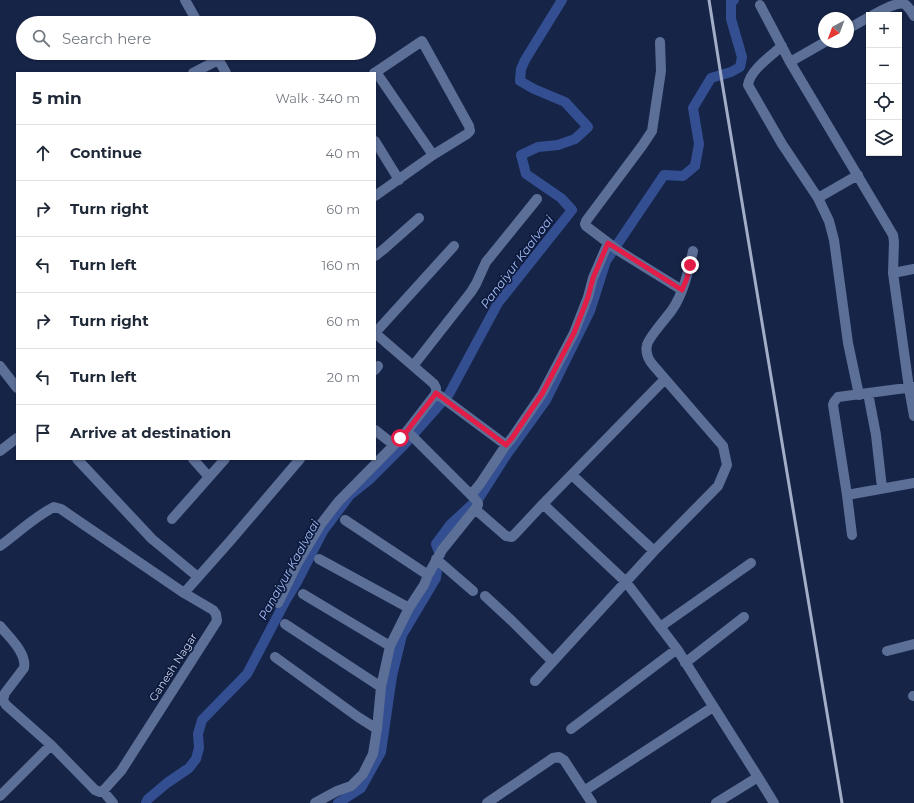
<!DOCTYPE html>
<meta charset="utf-8">
<style>
:root{--surface:#fff;--page:#f6f6f7;--text:#1f2937;--muted:#747a83;--line:#e0e1e3}
body{margin:0;font-family:Montserrat,sans-serif;background:var(--page);color:var(--text)}
.controls{position:absolute;right:12px;top:12px;display:grid;overflow:hidden;border-radius:0px;box-shadow:0 1px 3px #0004}
.controls button{width:36px;height:36px;display:grid;place-items:center;padding:0;border:0;border-bottom:1px solid var(--line);background:var(--surface);color:var(--text);font:20px sans-serif}
.compass{position:absolute;left:818px;top:12px;width:36px;height:36px;border-radius:50%;background:var(--surface);box-shadow:0 1px 3px #0004;rotate:221deg}
.stop{position:absolute;width:12px;height:12px;margin:-9px;border:3px solid #e11d48;border-radius:50%;background:#fff}
.stop.end{background:#e11d48;border-color:#fff;box-shadow:0 1px 4px #0008}
.list{margin:0;padding:0;list-style:none}
h2{display:flex;justify-content:space-between;align-items:center;height:52px;margin:0;padding:0 16px;font-size:17px}
h2 small{font-size:13px;font-weight:400;color:var(--muted)}
.list li{display:grid;grid-template-columns:26px 1fr auto;gap:12px;align-items:center;box-sizing:border-box;height:56px;padding:0 16px;border-top:1px solid var(--line)}
.list b{display:block;font-size:15px;white-space:nowrap}
.list em{font-size:13px;font-style:normal;color:var(--muted)}
.icon{flex:none;width:22px;height:22px;fill:none;stroke:currentColor;stroke-width:2;stroke-linecap:round;stroke-linejoin:round}
.map{position:relative;flex:none;width:914px;height:803px;overflow:hidden}
.search{position:absolute;background:var(--surface);box-shadow:0 1px 3px #0004;left:16px;top:16px;width:360px;height:44px;display:flex;align-items:center;gap:10px;box-sizing:border-box;padding:0 14px;border-radius:22px;color:var(--muted);font-size:15px}
.panel{position:absolute;background:var(--surface);box-shadow:0 1px 3px #0004;left:16px;top:72px;width:360px;height:388px;border-radius:0px}
.map>svg:first-child{display:block}
</style>
<div class="map">
<svg width="914" height="803" viewBox="0 0 914 803">
<rect width="100%" height="100%" fill="#162447"/>
<g fill="none" stroke-linecap="round" stroke-linejoin="round">
<!-- canal -->
<path stroke="#334f92" stroke-width="10" d="M440 555 436 544 450 525 479 498 507 454 546 400 590 311 606 261 664 175 683 176 695 166 699 144 693 108 711 78 731 72 740 67 742 57 731 19V1L734 0
M146 803 148 799 167 783 189 768 196 759 199 748 198 734 202 720 247 674 286 600 297 582 323 531 350 495 370 479 404 445 449 394 498 303 572 210 561 198 526 174 521 155 538 147 558 145 575 139 588 127 565 102 534 89 520 81 521 69 525 60 562 0
M338 803 361 788 381 752 392 676 402 635 436 578 437 570"/>
<!-- minor -->
<path stroke="#5c6f97" stroke-width="10" d="M185 0 198 23
M760 5 790 62 893 235 894 242 893 273 909 388 914 416
M873 15C881 11 899 0 906 5 909 8 912 12 914 16
M848 29 869 17
M660 42 661 71 652 131 642 146 586 221 585 224 586 226 619 251 682 290
M782 46C771 56 750 70 748 85L782 144 818 198
M215 53 226 73
M790 62 825 42
M193 73 218 60
M374 73 376 72 433 155
M375 141 399 180
M858 175 818 198 829 221 834 240 848 343 859 395
M375 196 433 155 467 134 470 131 469 126 422 41 376 72
M375 256 384 249 419 218
M893 273 914 269
M375 333 434 384 436 388V393L434 396 407 431
M375 333 454 246
M0 366 17 388
M413 366 471 292 476 284 486 262 537 199
M375 370 378 366
M436 393 506 445
M868 393 876 435 882 488
M375 430 394 445 407 431 474 498 478 503V505L475 509 506 536 512 537 514 535 543 504 626 582 677 649 758 777 774 803
M0 451 17 438
M77 459 152 539 198 577
M193 459 209 477
M572 475 654 551
M471 495 480 484 506 445 512 438 542 394 574 333 588 297 593 278 608 243
M847 495 914 483
M543 504 665 379
M172 519 225 459
M345 520 428 575 442 550 475 509
M852 535 847 495 833 405 834 402 838 397 914 387
M0 546C18 533 34 517 54 507L61 509 184 593
M319 559 409 608
M436 559 473 591
M303 594 390 646 409 608 424 585 428 575
M485 596 512 621 552 661
M278 603 297 564 321 524 338 502 394 445
M285 624 381 687 390 646
M0 626C9 637 27 653 24 668L5 693 3 700 6 705 51 745
M660 627 751 563
M887 651 914 644
M275 657 358 717 377 729
M685 663 744 617
M535 681 654 551 718 486 727 465 723 446 653 365C648 359 645 353 647 345 648 338 667 317 672 310 684 292 688 272 693 251
M913 696H914
M571 729 677 649
M103 791 113 803
M584 791 713 707
M0 796 51 745 95 790 100 792 103 791 121 771 217 621 216 614 213 610 184 593 231 540 300 459
M315 803 337 791 351 786 363 774 373 754 377 729 381 687
M487 803 553 758 559 757 564 760 592 803
M716 803 758 777"/>
<!-- rail -->
<path stroke="#a2aec8" stroke-width="3" d="M709 0 722 82 842 803"/>
</g>
<g fill="none" stroke-linecap="round" stroke-linejoin="round">
<!-- route -->
<path stroke="#e11d48" stroke-width="5" d="M400 438 407 431 434 396 436 393 506 445 512 438 542 394 574 333 588 297 593 278 608 243 682 290 687 278 690 265"/>
</g>
<g text-anchor="middle" stroke-width="3.5" stroke-linejoin="round" paint-order="stroke">
<!-- street labels -->
<g font-size="11" fill="#ccd7ee" stroke="#0d1a3c">
<text transform="translate(173 667) rotate(-57)" y="4">Ganesh Nagar</text>
</g>
<!-- water labels -->
<g font-size="12" font-style="italic" fill="#a5c0f9" stroke="#0d1a3c">
<text transform="translate(517 262) rotate(-53)" y="4">Panaiyur Kaalvaai</text>
<text transform="translate(289 570) rotate(-61)" y="4">Panaiyur Kaalvaai</text>
</g>
</g>
</svg>
<div class="controls">
<button>+</button>
<button>−</button>
<button><svg class="icon" aria-label="locate" viewBox="0 0 24 24"><circle cx="12" cy="12" r="6"/><path d="M12 2v4M12 18v4M2 12h4M18 12h4"/></svg></button>
<button><svg class="icon" aria-label="layers" viewBox="0 0 24 24"><path d="M12 4l9 5-9 5-9-5zM3 14l9 5 9-5"/></svg></button>
</div>
<svg class="compass" viewBox="-18 -18 36 36"><path d="M0-13l5 13h-10z" fill="#e53935"/><path d="M0 13l5-13h-10z" fill="#747a83"/></svg>
<div class="stop" style="left:400px;top:438px"></div>
<div class="stop end" style="left:690px;top:265px"></div>
<div class="search"><svg class="icon" aria-label="search" viewBox="0 0 24 24"><circle cx="10" cy="10" r="6"/><path d="M15 15l6 6"/></svg>Search here</div>
<section class="panel">
<h2>5 min<small>Walk · 340 m</small></h2>
<ul class="list">
<li><svg class="icon" aria-label="ahead" viewBox="0 0 24 24"><path d="M12 20V5M6 11l6-6 6 6"/></svg><div><b>Continue</b></div><em>40 m</em></li>
<li><svg class="icon" aria-label="right" viewBox="0 0 24 24"><path d="M7 20v-9h11M14 6l5 5-5 5"/></svg><div><b>Turn right</b></div><em>60 m</em></li>
<li><svg class="icon" aria-label="left" viewBox="0 0 24 24"><path d="M17 20v-9H6M10 6l-5 5 5 5"/></svg><div><b>Turn left</b></div><em>160 m</em></li>
<li><svg class="icon" aria-label="right" viewBox="0 0 24 24"><path d="M7 20v-9h11M14 6l5 5-5 5"/></svg><div><b>Turn right</b></div><em>60 m</em></li>
<li><svg class="icon" aria-label="left" viewBox="0 0 24 24"><path d="M17 20v-9H6M10 6l-5 5 5 5"/></svg><div><b>Turn left</b></div><em>20 m</em></li>
<li><svg class="icon" aria-label="arrive" viewBox="0 0 24 24"><path d="M6 21V4h12l-3 4 3 4H6"/></svg><div><b>Arrive at destination</b></div></li>
</ul>
</section>
</div>
